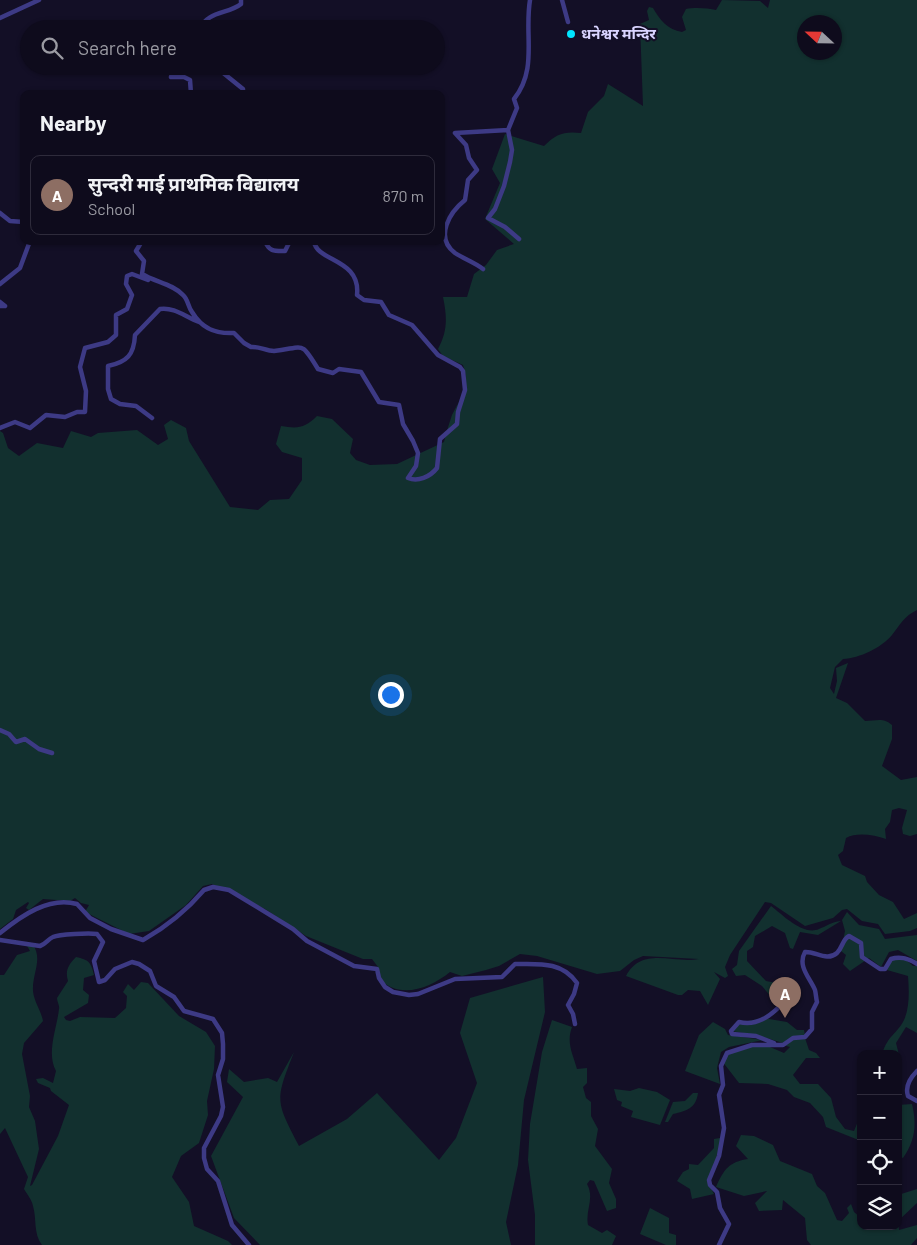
<!DOCTYPE html>
<meta charset="utf-8">
<style>
:root{--surface:#0e0b1c;--page:#171425;--text:#f1f3f6;--muted:#9b9ba3;--line:#2e2b3b;--accent:#ea580c}
body{margin:0;font-family:Barlow,"Noto Sans Devanagari",sans-serif;background:var(--page);color:var(--text)}
.controls{position:absolute;right:15px;bottom:15px;display:grid;overflow:hidden;border-radius:10px;box-shadow:0 1px 4px #0004}
.controls button{width:45px;height:45px;display:grid;place-items:center;padding:0;border:0;border-bottom:1px solid var(--line);background:var(--surface);color:var(--text);font:25px sans-serif}
.compass{position:absolute;left:797px;top:15px;width:45px;height:45px;border-radius:50%;background:var(--surface);box-shadow:0 1px 4px #0004;rotate:292deg}
.you{position:absolute;left:390px;top:694px;width:18px;height:18px;margin:-12px;border:4px solid #fff;border-radius:50%;background:#1a73e8;box-shadow:0 0 0 8px #1a73e833}
.badge{display:grid;place-items:center;width:32px;height:32px;border-radius:50%;background:var(--accent);color:#fff;font-size:16px;font-weight:700}
.pin{position:absolute;translate:-50% -41px;filter:drop-shadow(0 1px 2px #0008)}
.pin::after{content:'';position:absolute;top:26px;width:18px;height:15px;background:inherit;clip-path:polygon(0 0,100% 0,50% 100%)}
.list{margin:0;padding:0;list-style:none}
h2{display:flex;justify-content:space-between;align-items:center;height:65px;margin:0;padding:0 20px;font-size:21px}
h2 small{font-size:16px;font-weight:400;color:var(--muted)}
.list li{display:grid;grid-template-columns:32px 1fr auto;gap:15px;align-items:center;box-sizing:border-box;height:80px;margin:0 10px 10px;padding:0 10px;border:1px solid var(--line);border-radius:10px}
.list b{display:block;font-size:19px;white-space:nowrap}
.list p{margin:0;font-size:16px;white-space:nowrap;color:var(--muted)}
.list em{font-size:16px;font-style:normal;color:var(--muted)}
.icon{flex:none;width:28px;height:28px;fill:none;stroke:currentColor;stroke-width:2;stroke-linecap:round;stroke-linejoin:round}
.map{position:relative;flex:none;width:917px;height:1245px;overflow:hidden}
.search{position:absolute;background:var(--surface);box-shadow:0 1px 4px #0004;left:20px;top:20px;width:425px;height:55px;display:flex;align-items:center;gap:12px;box-sizing:border-box;padding:0 18px;border-radius:28px;color:var(--muted);font-size:19px}
.panel{position:absolute;background:var(--surface);box-shadow:0 1px 4px #0004;left:20px;top:90px;width:425px;height:155px;border-radius:10px}
.map>svg:first-child{display:block}
</style>
<div class="map">
<svg width="917" height="1245" viewBox="0 0 917 1245">
<rect width="100%" height="100%" fill="#130f26"/>
<!-- green -->
<path fill="#12302f" fill-rule="evenodd" d="M722 0 760 1 768 8 770 0H917V610C904 616 900 625 892 635 881 648 860 658 843 659L835 667 830 688 834 694 837 681 836 668 848 663 836 698 847 703 865 721C876 721 883 717 892 725V739L882 766 901 780 917 777V834L910 836 903 834 902 828 907 810 899 808 892 810 890 822 885 829 886 839C874 835 857 832 846 838L843 851 838 855 842 865 865 876 867 882 879 895 893 902 904 919 917 913V928L910 931 885 934 878 924 862 921 847 909 842 910 833 918 805 926 771 903 765 902 730 955 725 967 728 976 725 978 714 972 720 979 708 1005 700 991 688 990 682 995H678L626 976C642 946 673 964 699 959L643 956 634 960 620 971 597 974 537 956 520 954 499 966 486 970 462 976 450 972C429 989 397 1001 377 976L378 967 372 959H363L306 936 265 909 212 884 203 886 186 905 149 931 129 934 85 912 89 905 81 903 75 898 70 901 43 899 29 910 26 908 29 903 28 902 16 910 13 919 0 929V431L3 433 8 448 19 456 37 443 63 448 71 431 91 437 98 433 137 430 158 445 168 439 164 425 171 420 186 428 189 441 230 507 258 510 270 500 289 499 302 480V458L282 452 276 444 281 426C298 429 305 428 317 416L332 419 353 439 350 453 356 460 370 465 397 464 444 442C446 433 449 424 452 415 462 394 471 390 463 365L443 356 438 349C448 331 447 316 443 297H467L474 274 486 265 497 250 514 244 485 219 500 183 492 169 505 134 544 146C556 134 564 131 581 133L588 112 604 96 608 84 643 106 640 24 649 20 647 11 649 7 653 8C659 19 668 30 682 32L686 30 682 17 686 9C694 7 708 8 716 10ZM804 22H834V52H804Z
M771 906C783 915 803 936 819 929 827 926 831 922 841 921L818 935 800 932 793 949 790 948 785 933 772 926 755 936 753 947 747 951V961L766 981 793 986V991L782 996 771 997 762 986 745 975 736 976 732 969 737 965 739 951Z
M847 912 859 925 879 929 885 939 917 935V961L898 950 889 952 881 967 869 958 850 971 843 964 846 955 841 951 845 931 842 920Z
M26 944 33 945C43 959 32 974 33 991 34 1002 41 1010 43 1021L24 1043 22 1054 30 1096 29 1107 35 1121 39 1149 30 1186 32 1185 58 1136 69 1105 51 1091 50 1088 38 1083 36 1079 43 1078 53 1083 56 1071C46 1053 57 1028 59 1009 60 1006 57 1002 57 998L68 981C65 971 68 965 76 957 89 960 91 962 94 975L84 978 83 990 89 995 88 1003 64 1017 66 1020 70 1021 80 1017 115 1018 126 1008 127 996 123 992 128 984 134 990 141 982 148 983 179 1016 206 1032 215 1046 214 1069 207 1101 208 1115 199 1143 181 1156 172 1177 189 1202 194 1226 228 1241 232 1245H42C33 1233 37 1219 33 1206 32 1200 27 1194 24 1189L28 1177 5 1128 0 1134V975H4L17 955 30 951Z
M904 958 913 966H917V1033L906 1027 896 1043 899 1055 882 1054C888 1035 897 1034 904 1020 910 1007 909 989 908 976L887 970 889 961Z
M543 977 545 1012 524 1100 518 1165 506 1222 511 1245H260L234 1218 211 1156 243 1097 227 1082 229 1069 244 1082 268 1078 277 1082 294 1052C275 1101 275 1100 299 1146L347 1119 377 1093 439 1160 456 1138 477 1083 460 1033 470 998Z
M763 1018 787 1022 797 1030H804L805 1035 783 1043 756 1035 731 1031 739 1023Z
M552 1020 572 1027C566 1043 573 1054 577 1069L587 1068V1083L583 1087 586 1098 591 1102V1116L598 1129 595 1146 612 1169 609 1183 616 1199V1208L607 1211 594 1181 590 1180 587 1184C595 1199 585 1210 588 1225L602 1233 607 1230 616 1236 612 1245H535V1215L528 1160 530 1124 542 1052Z
M713 1022 725 1029 728 1035 763 1040 729 1047 721 1052 717 1068 720 1084 685 1071 699 1035Z
M805 1038 809 1050 816 1053 820 1058H806L793 1075 800 1084H818L831 1098 836 1117 845 1129 854 1131 861 1114V1141L826 1127 823 1117 810 1103 794 1097 787 1090 768 1084 739 1083 722 1061 726 1053 763 1044 784 1053 790 1047 783 1045 794 1039Z
M639 1088 657 1092 670 1100 660 1125 631 1117 633 1111 621 1106 622 1102 617 1100 614 1089 630 1091Z
M693 1093H698C696 1108 687 1111 673 1114L668 1122H665L673 1102 685 1101Z
M912 1104C917 1125 915 1141 903 1158L898 1156V1105Z
M741 1135 754 1136 773 1145 780 1161 812 1174 817 1186 825 1193 837 1220 842 1221 849 1213 847 1208 851 1204 854 1212 861 1218V1226H898V1195L917 1189V1203L898 1221 899 1230 917 1225V1238L911 1245H811L807 1240 805 1218 783 1200 782 1210 759 1211 755 1203 767 1191 744 1196 716 1187C724 1169 729 1162 748 1159L736 1146Z
M720 1138 721 1142 709 1184 714 1194 692 1199 690 1189 677 1181 683 1172 689 1169V1164L698 1165 714 1148V1139Z
M650 1208 669 1218V1233L676 1235V1245H666L640 1234Z"/>
<g fill="none" stroke-linecap="round" stroke-linejoin="round">
<!-- minor -->
<path stroke="#3d3a85" stroke-width="4.5" d="M562 0 568 22
M0 18 39 0
M200 29C207 11 229 14 241 4V0
M180 66 173 71 171 77H184L190 80 191 94
M202 66 222 72 243 89V94
M0 213 10 221 24 222
M519 239 505 227 488 218 495 209 504 186 510 162 512 150 508 130 517 108 514 99C538 69 524 35 530 0
M142 241 136 251 144 261 142 274C155 282 173 284 183 295 188 299 188 307 192 312 202 329 216 334 234 333L244 343 251 347C259 346 266 351 274 351 304 348 300 339 318 369L333 373 339 369 361 372 379 402 399 405 403 424 413 441 418 453 416 466 408 478C418 482 430 477 437 468L440 439 457 424 458 412 465 390 463 371 460 367 438 355 412 325 389 315 381 302 364 300 357 295C361 258 316 262 314 241
M265 241C269 252 275 251 285 251L290 241
M483 269C474 262 464 259 455 253 434 237 450 212 465 200L468 180 477 170 469 158 466 145 455 133 508 130
M0 284 20 268 30 241
M0 302 5 306H0
M152 418 136 406 120 404 111 399 108 389V366C127 362 134 355 135 335L160 309C175 307 185 317 199 322
M0 428 15 422 30 428 46 415 65 417 77 412H85L86 391 80 367 85 348 108 342 116 335V315L127 309 132 295 126 284 127 276 132 274 148 280
M0 730 9 734 16 742 25 739 39 749 52 753
M0 933C21 916 49 896 77 904L90 918 111 929 143 940C166 927 187 910 204 890L213 887 229 890 293 929 307 941 354 966 377 969 379 978 385 987 393 992 409 995 418 994 455 979 502 977 515 964C538 964 562 961 577 983L574 994 568 1005 573 1014 575 1024
M0 940 40 946C46 944 48 939 53 937 59 934 90 933 97 934L103 942 94 961 99 982 105 980 115 969 132 962 139 964 150 971 156 986 174 997 184 1011 213 1019 222 1033 223 1044V1059L218 1075 223 1107 221 1116 204 1148V1158L207 1169 218 1181 232 1225 249 1245
M774 1043 756 1036 732 1034 731 1031 739 1022C759 1027 774 1013 787 999
M917 1071C910 1078 905 1087 908 1096L917 1101
M719 1245 729 1224 720 1208 717 1192 710 1185 709 1180 719 1156 724 1128 719 1095 723 1085 721 1066 727 1053 752 1045H783L793 1038 805 1037 812 1029V1012L817 1002C816 998 816 994 815 990 810 978 797 966 805 952 815 951 827 962 837 953 843 947 842 940 849 936L861 943 862 957 880 969H885L891 959C900 956 910 959 917 964"/>
</g>
<!-- markers -->
<circle fill="#00e5ff" stroke="#130f26" stroke-width="2" cx="571" cy="34" r="5"/>
<g text-anchor="middle" stroke-width="4" stroke-linejoin="round" paint-order="stroke">
<!-- poi labels -->
<g font-size="15" font-weight="bold" fill="#d9d4ff" stroke="#130f26" text-anchor="start">
<text x="581" y="39">धनेश्वर मन्दिर</text>
</g>
</g>
</svg>
<div class="controls">
<button>+</button>
<button>−</button>
<button><svg class="icon" aria-label="locate" viewBox="0 0 24 24"><circle cx="12" cy="12" r="6"/><path d="M12 2v4M12 18v4M2 12h4M18 12h4"/></svg></button>
<button><svg class="icon" aria-label="layers" viewBox="0 0 24 24"><path d="M12 4l9 5-9 5-9-5zM3 14l9 5 9-5"/></svg></button>
</div>
<svg class="compass" viewBox="-18 -18 36 36"><path d="M0-13l5 13h-10z" fill="#e53935"/><path d="M0 13l5-13h-10z" fill="#9b9ba3"/></svg>
<div class="you"></div>
<div class="pin badge" style="left:785px;top:1018px;background:#8d6e63">A</div>
<div class="search"><svg class="icon" aria-label="search" viewBox="0 0 24 24"><circle cx="10" cy="10" r="6"/><path d="M15 15l6 6"/></svg>Search here</div>
<section class="panel">
<h2>Nearby<small></small></h2>
<ul class="list">
<li><span class="badge" style="background:#8d6e63">A</span><div><b>सुन्दरी माई प्राथमिक विद्यालय</b><p>School</p></div><em>870 m</em></li>
</ul>
</section>
</div>
